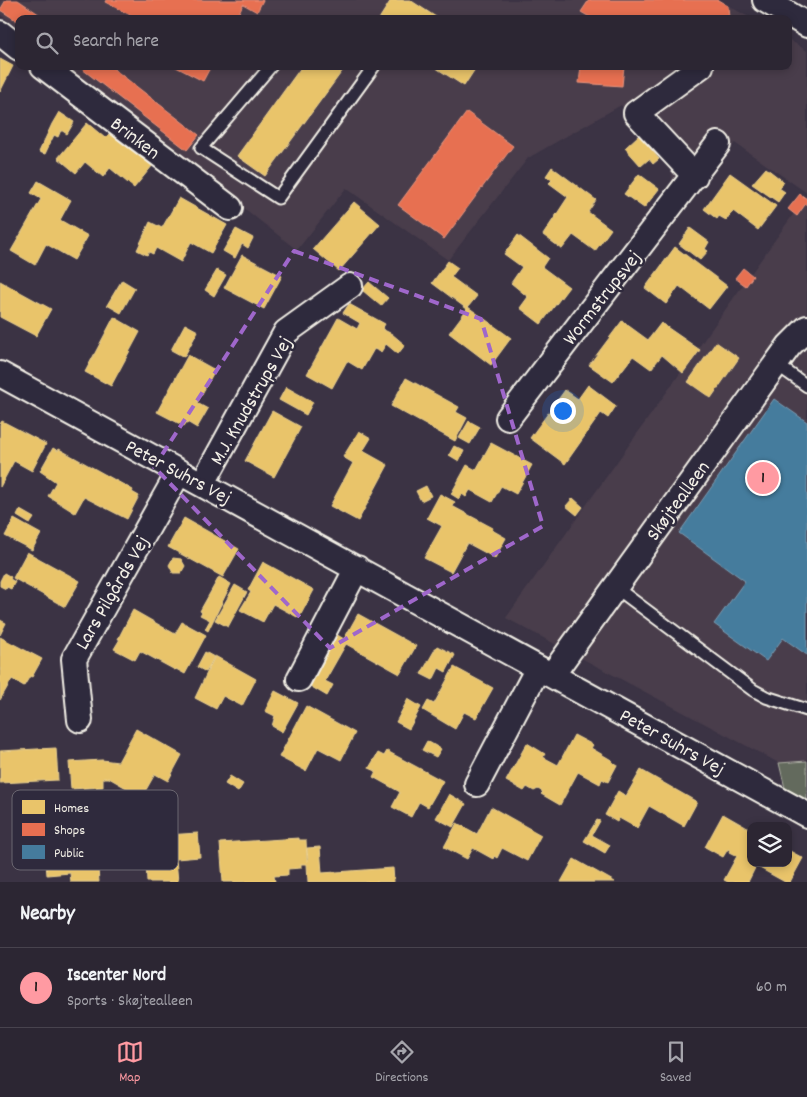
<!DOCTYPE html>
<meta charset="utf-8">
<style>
:root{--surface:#2c2633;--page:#38323f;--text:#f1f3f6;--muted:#a6a5ac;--line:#48434e;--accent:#ff9aa2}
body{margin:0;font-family:Dekko,sans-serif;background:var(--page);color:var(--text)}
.controls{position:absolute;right:15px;bottom:15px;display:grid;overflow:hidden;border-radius:10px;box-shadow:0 2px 8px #0003}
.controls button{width:45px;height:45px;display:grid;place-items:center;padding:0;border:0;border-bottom:1px solid var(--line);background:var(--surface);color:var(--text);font:25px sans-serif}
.you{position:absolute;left:562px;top:410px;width:18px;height:18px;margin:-12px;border:4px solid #fff;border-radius:50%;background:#1a73e8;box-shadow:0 0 0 8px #1a73e833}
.badge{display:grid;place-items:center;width:32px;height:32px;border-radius:50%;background:var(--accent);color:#111;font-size:16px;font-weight:700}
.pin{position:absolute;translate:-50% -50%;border:2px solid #fff;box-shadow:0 1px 5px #0006}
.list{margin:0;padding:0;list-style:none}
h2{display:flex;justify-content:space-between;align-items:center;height:65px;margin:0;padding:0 20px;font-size:21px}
h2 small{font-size:16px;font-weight:400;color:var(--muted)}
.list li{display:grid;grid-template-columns:32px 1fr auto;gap:15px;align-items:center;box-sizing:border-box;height:80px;padding:0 20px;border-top:1px solid var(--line)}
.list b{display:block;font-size:19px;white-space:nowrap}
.list p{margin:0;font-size:16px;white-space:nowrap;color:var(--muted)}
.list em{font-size:16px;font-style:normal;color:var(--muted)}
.icon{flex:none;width:28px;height:28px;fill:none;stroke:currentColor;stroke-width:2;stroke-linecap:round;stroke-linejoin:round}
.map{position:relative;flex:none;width:807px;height:882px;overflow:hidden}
.search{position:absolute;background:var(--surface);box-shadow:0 2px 8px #0003;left:15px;right:15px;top:15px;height:55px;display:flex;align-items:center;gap:12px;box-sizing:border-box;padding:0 18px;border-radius:10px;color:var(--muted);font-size:19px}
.sheet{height:145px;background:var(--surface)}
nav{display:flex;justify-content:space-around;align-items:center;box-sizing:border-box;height:70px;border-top:1px solid var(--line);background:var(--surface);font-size:14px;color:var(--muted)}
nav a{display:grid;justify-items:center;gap:2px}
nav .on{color:var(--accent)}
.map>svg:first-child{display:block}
</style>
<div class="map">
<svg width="807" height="882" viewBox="0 0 807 882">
<rect width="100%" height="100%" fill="#3b3344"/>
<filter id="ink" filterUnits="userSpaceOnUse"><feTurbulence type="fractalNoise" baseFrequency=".02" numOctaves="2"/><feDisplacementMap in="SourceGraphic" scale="10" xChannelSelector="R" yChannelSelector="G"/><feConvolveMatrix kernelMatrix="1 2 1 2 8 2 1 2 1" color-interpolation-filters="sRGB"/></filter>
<g filter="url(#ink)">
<!-- built -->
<path fill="#4a3e4c" d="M0 0H718L752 19H19V29L0 14Z
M788 39 807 51V193L735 143 691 198 672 184 671 167 621 105 528 158 448 260 346 188 297 250 65 66H788Z
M807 195V761L779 763 506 618Z"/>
<!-- green -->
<path fill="#636a5d" stroke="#acaea2" d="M807 761V802L785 788 779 763Z"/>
<!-- homes -->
<path fill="#e9c46a" stroke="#ecd290" d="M391 0H410L439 19H379Z
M0 59 13 66 0 92Z
M302 66H346L265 176 237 156Z
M433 66H477L464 86Z
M59 112 74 122 67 134 61 130 58 137 54 135 45 154 39 152 52 124Z
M87 123 105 138 112 131 153 165 134 188 110 168 103 177 85 162 76 173 58 158Z
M639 135 659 159 653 164 649 159 641 166 625 148Z
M552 167 596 200 588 212 611 229 595 251 573 235 562 249 543 235 568 197 549 183 552 180 546 176Z
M766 168 784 182 779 188 785 192 778 202 752 184Z
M730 173 776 206 758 230 733 211 726 220 719 216 717 219 704 209Z
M639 174 659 189 644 208 624 194Z
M38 181 71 200 60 220 88 236 74 260 46 244 35 265 11 251 41 199 31 193Z
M179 198 227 225 211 253 191 242 181 262 156 248 153 254 149 252 147 255 137 250 150 222 162 228Z
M354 202 380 224 339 271 313 249Z
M690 228 709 242 705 249 708 251 700 260 679 244Z
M236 229 253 238 248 248 242 244 235 258 223 251Z
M518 235 548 258 542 267 569 287 541 324 520 308 528 297 511 283 522 267 504 254Z
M675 247 727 286 709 309 679 286 666 304 645 288Z
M242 255 282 276 264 309 224 288Z
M448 261 458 268 451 277 477 296 468 307 511 338 491 365 449 333 467 309 432 283Z
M217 270 226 275 214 296 205 290Z
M122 280 135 288 121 313 107 305Z
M0 281 51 309 36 336 0 317Z
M369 282 388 298 381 306 362 290Z
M349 304 385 324 382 329 392 334 405 345 398 354 386 344 381 352 374 349 362 370 347 361 332 388 307 374 338 318 357 329 360 323 343 313Z
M114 317 140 332 111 386 85 372Z
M622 321 648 340 661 323 700 350 683 373 662 355 651 369 633 356 613 382 589 365Z
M185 324 198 331 184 357 171 350Z
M716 342 739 358 711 398 688 382Z
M188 355 215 370 197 403 208 409 197 428 187 422 184 426 157 412Z
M406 378 459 407 456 412 467 418 455 441 391 406Z
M588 385 616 406 608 418 601 413 565 464 530 438 565 390 578 399Z
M286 387 313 402 306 415 279 400Z
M272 411 301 427 274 477 245 461Z
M2 421 46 444 32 471 14 461 0 487V424Z
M469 421 480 427 470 444 459 438Z
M359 431 371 438 363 451 388 465 358 521 330 506 353 463 343 457Z
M491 443 532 465 516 494 501 486 492 502 470 490 466 497 462 494 459 499 451 494 467 465 476 470Z
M454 446 464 451 459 461 449 455Z
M53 448 58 451 59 449 133 490 132 492 139 496 127 519 84 497 75 513 48 496 56 482 40 471Z
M426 486 431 496 421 501 416 491Z
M440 494 455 502 452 506 493 528 492 530 506 538 495 558 467 543 451 572 424 558 442 526 427 518Z
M573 498 583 507 577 515 566 506Z
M20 510 34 518 30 524 17 516Z
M184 518 239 549 223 577 168 547Z
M14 519 41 534 32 550 5 536Z
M27 552 80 581 65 607 13 578Z
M173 558 181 559 185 566 181 573H173L169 565Z
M263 562 314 590 299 618 273 604 263 622 240 610 251 592 248 590Z
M4 573 11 577 10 579 15 582 11 589 7 587 6 589 0 586V581Z
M219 577 231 584 208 631 205 629 210 620 200 615 202 612 200 611Z
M235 585 247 592 228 627 215 620Z
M133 610 175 634 182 622 206 635 185 674 176 669 175 670 140 651 135 660 114 649 120 639H118Z
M358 614 416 646 400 674 346 644 325 681 333 685 327 696 310 686 324 660 321 658 334 633 344 639Z
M0 620 6 623 0 635Z
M0 637 42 659 32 677 30 676 24 686 12 679 0 700Z
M437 646 455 655 446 672 439 668 433 680 421 674Z
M205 652 214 657 206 672 197 667Z
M215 656 256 679 242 706 223 696 216 709 195 698Z
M454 667 493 688 476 718 464 712 455 729 423 710 428 701 434 704Z
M275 691 298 703 282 732 272 726 275 716 265 711Z
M408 699 421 707 409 729 396 722Z
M306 706 355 733 341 760 318 748 306 771 279 757Z
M136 729 182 755 168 781 155 774 143 795 136 791 135 793 109 778H103V787L71 789 69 762 102 760 118 762Z
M574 735 593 745 591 748 613 761 612 762 617 765 608 782 602 779 600 784 578 772 560 805 541 794 543 792 538 789 534 791 527 787 524 791 506 781 527 743 545 754 543 757 558 765Z
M427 741 441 749 436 757 422 750Z
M56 748 58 780 0 783V751Z
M387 751 443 781 428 807 419 802 411 817 392 807 400 792 373 777 376 771 369 768 378 753 384 756Z
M641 770 697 802 684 826 649 806 637 828 619 818 617 822 605 815 618 791 626 796Z
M230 776 243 784 238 792 225 784Z
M449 794 466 804 453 827 436 818Z
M491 807 541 835 527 861 502 848 497 858 494 856 493 859 473 848 467 859 444 847 457 823 477 834Z
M723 814 751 830V863H788V850L803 858 790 882H785L756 866 748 882H728L724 880 737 856 729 852 730 850 728 849 723 857 705 847Z
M597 820 600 821 592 835 610 845 605 853 584 841Z
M134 823 135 837 198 833 200 857 176 859 178 882H147L146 861 131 862 130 839 123 840 122 824Z
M118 827 120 853 97 855 99 882H71L70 873 47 875 44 840 96 836V838H101L100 828Z
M299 838V840H306L307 861H308L307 848 320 847 322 873 393 868 394 882H308L307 864H301V868L288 869V875L274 876 275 882H223L220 843Z
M574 859 615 882H561Z"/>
<!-- shops -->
<path fill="#e76f51" stroke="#eb967e" d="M6 0H18L46 19H19V22L0 10Z
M106 0H263L257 12 243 4 236 19H138L105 2Z
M589 0H718L728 6 729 19H593L581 12Z
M84 66H110L199 135 187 150 82 69Z
M174 66H211L203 81Z
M581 66H624L622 86 579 83Z
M467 112 513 146 444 239 398 205Z
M800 194 807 199V202L797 216 788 209Z
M743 268 753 276 746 286 735 278Z"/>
<!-- public -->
<path fill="#457b9d" stroke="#7a9eb4" d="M774 399 807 422V655L783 638 766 661 714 624 745 581 679 533Z"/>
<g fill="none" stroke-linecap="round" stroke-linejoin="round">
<!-- service casing -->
<g stroke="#f4f1e8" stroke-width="15">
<path id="service" d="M271 66 201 148 278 198 374 66
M776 364 807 386
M615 587 753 690 766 697 807 710"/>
</g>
<!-- minor casing -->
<g stroke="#f4f1e8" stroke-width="28">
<path id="minor" d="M765 0 807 25
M0 33 19 48
M43 66 230 208
M695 176 636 113 701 66
M0 374 807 815
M508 418 718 144
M203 483 286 332 350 286
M552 675 789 346 807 328
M299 679 357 568
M80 720 74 659 179 472
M477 784 538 668"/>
</g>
<!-- service -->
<use href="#service" stroke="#2f2a3d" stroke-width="11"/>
<!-- minor -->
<use href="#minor" stroke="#2f2a3d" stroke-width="24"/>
</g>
</g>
<!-- marked area -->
<path fill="none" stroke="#9f67cb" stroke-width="4" stroke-dasharray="10 6" stroke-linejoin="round" d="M294 251 481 319 543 526 330 648 154 467Z"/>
<g text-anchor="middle" stroke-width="5" stroke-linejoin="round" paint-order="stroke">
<!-- street labels -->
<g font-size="20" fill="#f4f1e8" stroke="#2f2a3d">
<text transform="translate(136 137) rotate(37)" y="7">Brinken</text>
<text transform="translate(601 297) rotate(-52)" y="7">Wormstrupsvej</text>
<text transform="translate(250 400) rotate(-60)" y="7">M.J. Knudstrups Vej</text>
<text transform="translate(179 471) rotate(28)" y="7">Peter Suhrs Vej</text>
<text transform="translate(677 500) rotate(-54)" y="7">Skøjtealleen</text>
<text transform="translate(111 592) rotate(-60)" y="7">Lars Pilgårds Vej</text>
<text transform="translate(673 741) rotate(29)" y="7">Peter Suhrs Vej</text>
</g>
</g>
<!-- legend -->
<rect x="12" y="790" width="166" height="80" rx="8" fill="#2f2a3d" stroke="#6a6670" stroke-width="1"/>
<rect x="22" y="800" width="23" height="14" fill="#e9c46a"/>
<rect x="22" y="823" width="23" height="13" fill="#e76f51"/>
<rect x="22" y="845" width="23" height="14" fill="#457b9d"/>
<g font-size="14" fill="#f4f1e8">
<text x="54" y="812">Homes</text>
<text x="54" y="834">Shops</text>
<text x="54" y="857">Public</text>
</g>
</svg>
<div class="controls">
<button><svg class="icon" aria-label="layers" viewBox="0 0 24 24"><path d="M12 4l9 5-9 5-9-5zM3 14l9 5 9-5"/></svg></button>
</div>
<div class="you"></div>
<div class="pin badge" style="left:763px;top:478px">1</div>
<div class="search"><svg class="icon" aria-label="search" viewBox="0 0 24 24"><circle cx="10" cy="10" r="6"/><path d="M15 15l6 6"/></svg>Search here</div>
</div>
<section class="sheet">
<h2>Nearby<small></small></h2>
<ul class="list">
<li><span class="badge">1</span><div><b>Iscenter Nord</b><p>Sports · Skøjtealleen</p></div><em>60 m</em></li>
</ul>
</section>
<nav>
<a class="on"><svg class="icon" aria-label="map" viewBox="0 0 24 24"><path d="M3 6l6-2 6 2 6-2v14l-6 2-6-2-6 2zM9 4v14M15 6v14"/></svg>Map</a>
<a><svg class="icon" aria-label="directions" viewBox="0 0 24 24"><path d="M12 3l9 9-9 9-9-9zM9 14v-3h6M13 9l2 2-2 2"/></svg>Directions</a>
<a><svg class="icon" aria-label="saved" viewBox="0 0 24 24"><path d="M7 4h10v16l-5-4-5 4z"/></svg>Saved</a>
</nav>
